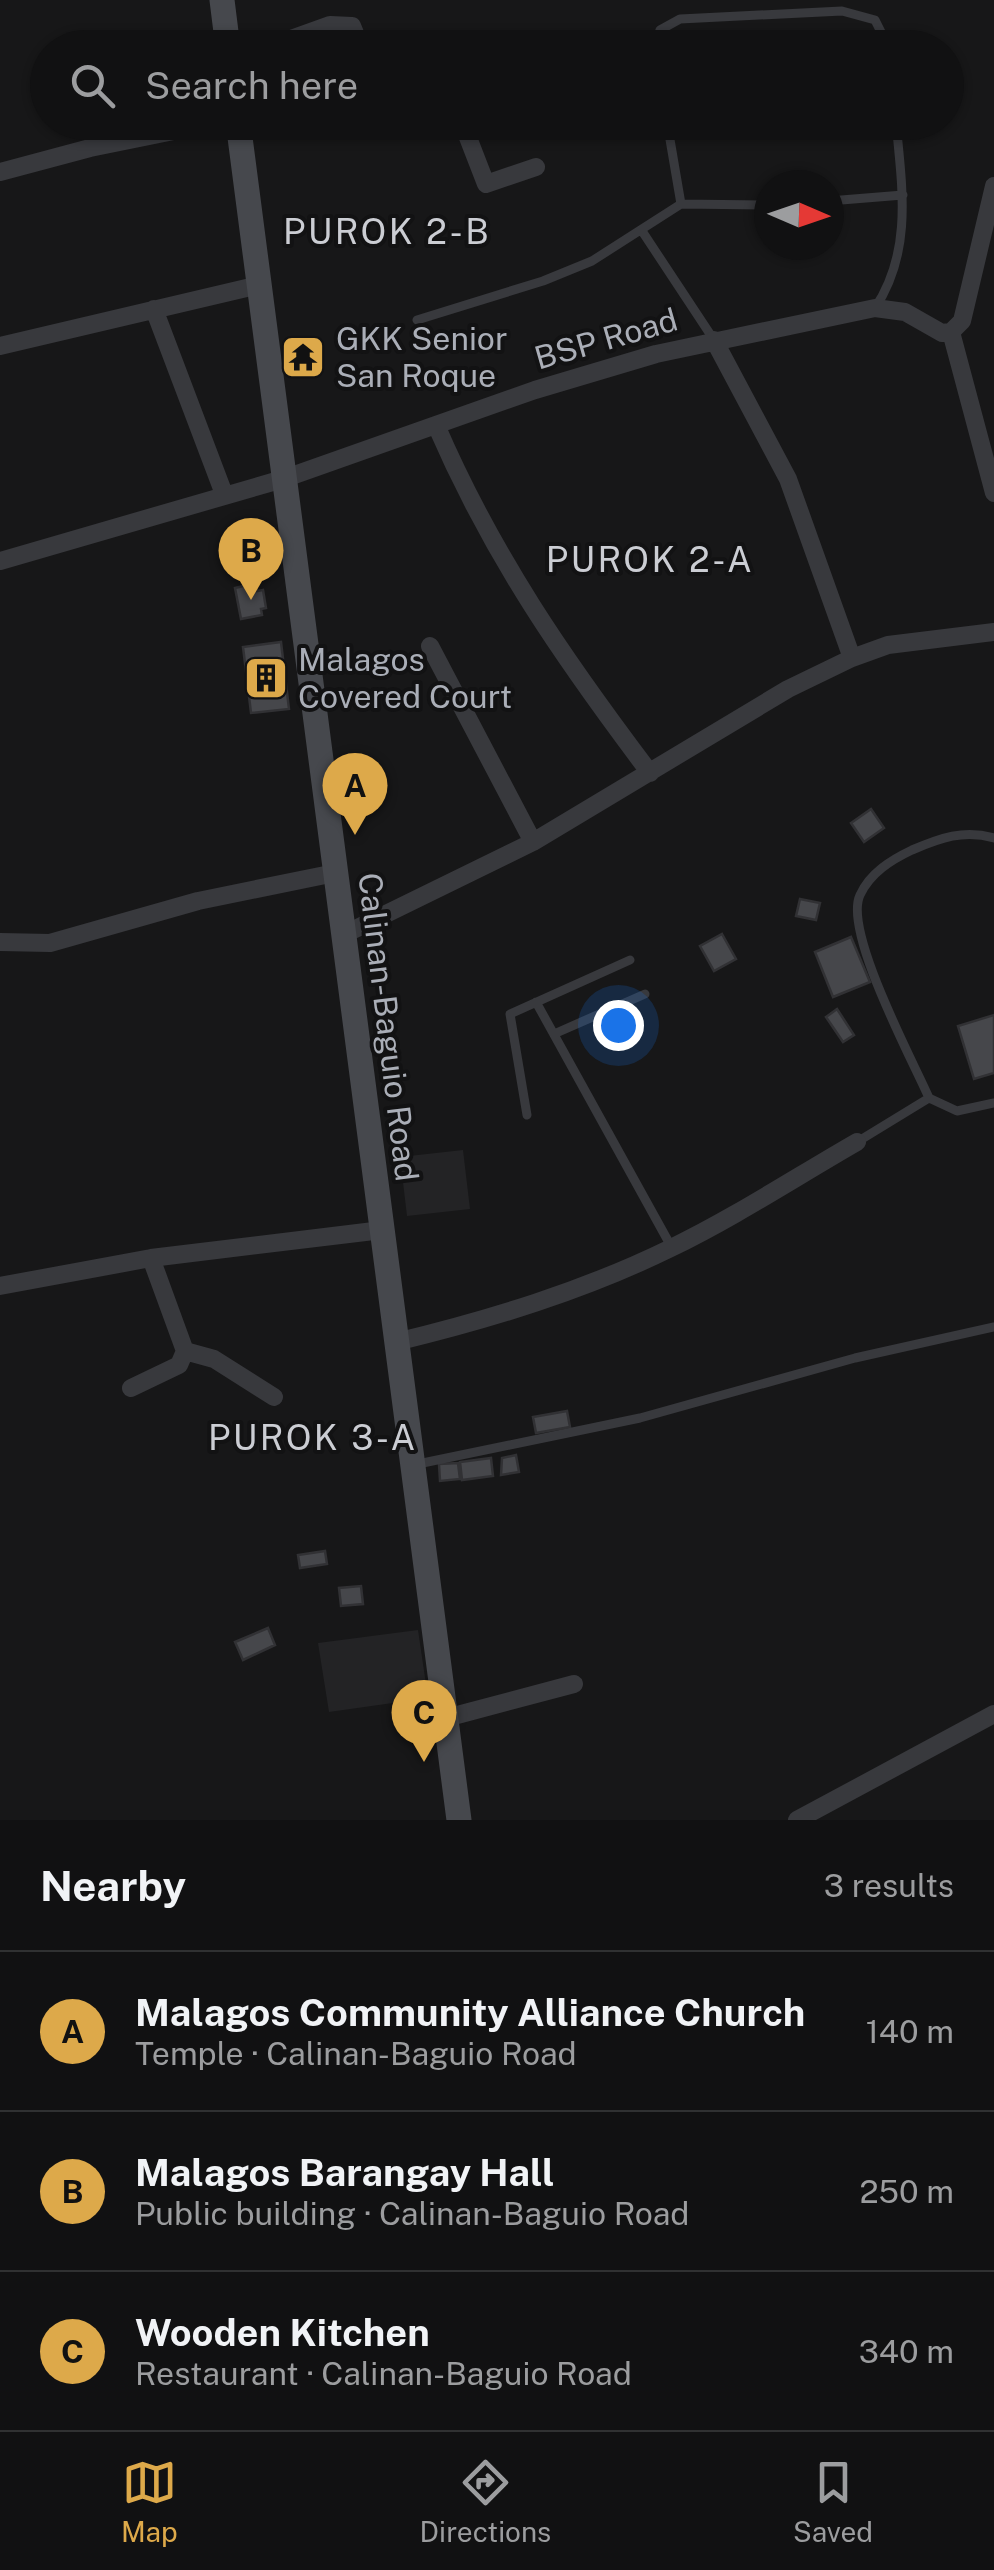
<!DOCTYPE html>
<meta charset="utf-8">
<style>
:root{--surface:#111112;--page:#1e1f20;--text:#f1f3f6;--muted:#9c9d9f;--line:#303132;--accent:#dda94a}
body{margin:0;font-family:"Public Sans",sans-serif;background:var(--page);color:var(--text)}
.compass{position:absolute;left:754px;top:170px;width:90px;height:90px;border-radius:50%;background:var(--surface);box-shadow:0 2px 8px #0004;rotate:92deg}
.you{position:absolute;left:618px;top:1025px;width:35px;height:35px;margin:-25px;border:8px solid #fff;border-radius:50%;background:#1a73e8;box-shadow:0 0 0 15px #1a73e833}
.badge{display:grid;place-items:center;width:65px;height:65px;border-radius:50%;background:var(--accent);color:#111;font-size:32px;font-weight:700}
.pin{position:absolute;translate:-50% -82px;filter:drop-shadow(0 2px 5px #0008)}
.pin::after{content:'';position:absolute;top:52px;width:35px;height:30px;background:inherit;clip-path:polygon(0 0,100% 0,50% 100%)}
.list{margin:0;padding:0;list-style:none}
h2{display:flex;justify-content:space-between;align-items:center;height:130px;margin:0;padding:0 40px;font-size:42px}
h2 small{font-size:32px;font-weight:400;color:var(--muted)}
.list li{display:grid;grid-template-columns:65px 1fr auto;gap:30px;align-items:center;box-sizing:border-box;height:160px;padding:0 40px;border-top:2px solid var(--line)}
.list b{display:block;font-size:38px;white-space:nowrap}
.list p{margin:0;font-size:32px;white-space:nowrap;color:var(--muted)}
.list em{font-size:32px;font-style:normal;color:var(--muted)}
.icon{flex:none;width:55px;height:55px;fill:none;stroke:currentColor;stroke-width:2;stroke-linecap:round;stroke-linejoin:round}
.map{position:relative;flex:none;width:994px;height:1820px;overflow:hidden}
.search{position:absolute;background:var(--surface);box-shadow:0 2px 8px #0004;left:30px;right:30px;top:30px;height:110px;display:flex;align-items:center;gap:25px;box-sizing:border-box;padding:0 35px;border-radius:55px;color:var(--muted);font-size:38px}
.sheet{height:610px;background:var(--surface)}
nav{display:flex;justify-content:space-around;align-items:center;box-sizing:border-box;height:140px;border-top:2px solid var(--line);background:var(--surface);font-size:28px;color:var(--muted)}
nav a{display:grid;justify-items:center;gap:5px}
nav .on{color:var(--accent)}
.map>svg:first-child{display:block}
</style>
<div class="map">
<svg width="994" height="1820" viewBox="0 0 994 1820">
<rect width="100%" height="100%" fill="#171718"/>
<!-- built -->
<path fill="#232325" d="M463 1150 470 1209 407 1216 400 1157Z
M418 1630 428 1698 329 1712 318 1643Z"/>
<!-- building -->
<path fill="#46474b" stroke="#313134" stroke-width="2.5" d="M256 583 257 591 263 590 266 608 261 609 262 615 241 619 235 588Z
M281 642 289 709 251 713 243 647Z
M871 809 884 828 864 842 851 823Z
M800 899 820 903 816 920 796 916Z
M722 934 736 959 714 971 700 946Z
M851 937 870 982 833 997 815 952Z
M837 1009 854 1035 843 1042 826 1017Z
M994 1015V1073L974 1079 958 1026Z
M567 1411 570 1427 536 1433 533 1417Z
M516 1455 519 1472 501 1475 502 1458Z
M491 1458 493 1476 462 1480 460 1462Z
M458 1463 460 1479 440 1481 439 1464Z
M325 1551 327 1564 300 1568 298 1555Z
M361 1586 363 1604 341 1606 339 1588Z
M268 1628 275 1645 243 1660 235 1642Z"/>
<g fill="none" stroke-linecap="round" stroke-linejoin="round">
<!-- lane -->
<path stroke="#38393d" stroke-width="9" d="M655 48 660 30 680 19 842 11 875 20 889 48
M667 122 681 204
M829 201 903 195
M642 231 714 340
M875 308C913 251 902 187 896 122
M417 320 543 281 592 261 681 204 769 205
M994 838C964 829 940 838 912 850 891 860 870 873 860 895 843 931 912 1059 929 1098L957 1111 994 1103
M536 1002 672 1248
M554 1034 645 994
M527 1115 510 1014 630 960
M857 1142 929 1098
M413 1465 640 1418 855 1358 994 1327"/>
<!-- street -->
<path stroke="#38393d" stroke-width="18" d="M266 48 330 25 352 26 361 48
M462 122 486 184 536 167
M0 172 90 148 218 122
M154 309 224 494
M951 332 994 493
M951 332 962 321 994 186
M714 340 788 479 852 658
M0 346 259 285
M436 425C493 557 564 659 650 773
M0 561 283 479 535 390 656 354 875 308 905 312 942 333 951 332
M430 646 533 842
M343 935 533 842 788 689 852 658 888 645 994 632
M0 942 50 943 198 901 335 873
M0 1286 151 1258 382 1230
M396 1342C491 1319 583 1291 671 1248 735 1217 796 1177 857 1142
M185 1351 214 1359 274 1397
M131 1388 179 1365 185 1351 151 1258
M446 1718 574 1684
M797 1820 994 1714"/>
<!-- secondary -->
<path stroke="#46484d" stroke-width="25" d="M222 0 228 48
M238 122 459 1820"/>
</g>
<!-- icons -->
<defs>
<g id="temple-square" transform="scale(2.25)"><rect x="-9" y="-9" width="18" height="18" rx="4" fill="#dda94a" stroke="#121213"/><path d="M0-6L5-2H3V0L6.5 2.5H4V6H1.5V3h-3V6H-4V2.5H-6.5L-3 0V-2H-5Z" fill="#111"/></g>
<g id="building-square" transform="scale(2.25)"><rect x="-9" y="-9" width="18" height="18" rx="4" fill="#dda94a" stroke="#121213"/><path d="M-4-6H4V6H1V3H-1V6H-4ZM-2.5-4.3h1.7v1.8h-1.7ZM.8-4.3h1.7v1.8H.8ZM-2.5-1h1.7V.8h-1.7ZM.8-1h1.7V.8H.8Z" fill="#111"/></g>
</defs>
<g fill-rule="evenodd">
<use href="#temple-square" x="303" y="357"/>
<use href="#building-square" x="266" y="678"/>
</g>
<g text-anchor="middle" stroke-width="8" stroke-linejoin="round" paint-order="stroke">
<!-- poi labels -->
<g font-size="32" fill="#aaaeb7" stroke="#121213" text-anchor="start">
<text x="336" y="350">GKK Senior<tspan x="336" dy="37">San Roque</tspan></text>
<text x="298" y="671">Malagos<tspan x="298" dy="37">Covered Court</tspan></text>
</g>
<!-- street labels -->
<g font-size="32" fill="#aaaeb7" stroke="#121213">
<text transform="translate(606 339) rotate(-16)" y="11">BSP Road</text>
<text transform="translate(388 1027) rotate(83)" y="11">Calinan-Baguio Road</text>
</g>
<!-- neighbourhood labels -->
<g font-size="35" letter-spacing="2.5" fill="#cbcdd3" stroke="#121213">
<text x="387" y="244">PUROK 2-B</text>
<text x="650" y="572">PUROK 2-A</text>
<text x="313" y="1450">PUROK 3-A</text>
</g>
</g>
</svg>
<svg class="compass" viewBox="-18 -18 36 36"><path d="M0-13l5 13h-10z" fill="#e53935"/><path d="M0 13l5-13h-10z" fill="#9c9d9f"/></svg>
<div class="you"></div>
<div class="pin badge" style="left:355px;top:835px">A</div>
<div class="pin badge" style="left:251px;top:600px">B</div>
<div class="pin badge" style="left:424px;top:1762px">C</div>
<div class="search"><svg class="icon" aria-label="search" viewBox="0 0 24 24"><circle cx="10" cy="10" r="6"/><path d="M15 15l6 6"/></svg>Search here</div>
</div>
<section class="sheet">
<h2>Nearby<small>3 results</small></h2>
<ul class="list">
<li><span class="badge">A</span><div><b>Malagos Community Alliance Church</b><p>Temple · Calinan-Baguio Road</p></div><em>140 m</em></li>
<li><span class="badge">B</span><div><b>Malagos Barangay Hall</b><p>Public building · Calinan-Baguio Road</p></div><em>250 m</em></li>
<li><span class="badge">C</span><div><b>Wooden Kitchen</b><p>Restaurant · Calinan-Baguio Road</p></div><em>340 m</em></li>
</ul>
</section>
<nav>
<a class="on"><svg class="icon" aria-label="map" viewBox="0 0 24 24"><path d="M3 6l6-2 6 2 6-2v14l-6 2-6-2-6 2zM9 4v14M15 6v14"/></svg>Map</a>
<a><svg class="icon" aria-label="directions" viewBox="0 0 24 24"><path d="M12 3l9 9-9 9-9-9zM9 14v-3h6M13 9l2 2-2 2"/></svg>Directions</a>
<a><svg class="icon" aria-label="saved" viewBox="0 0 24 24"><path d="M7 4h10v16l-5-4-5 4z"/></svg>Saved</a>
</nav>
